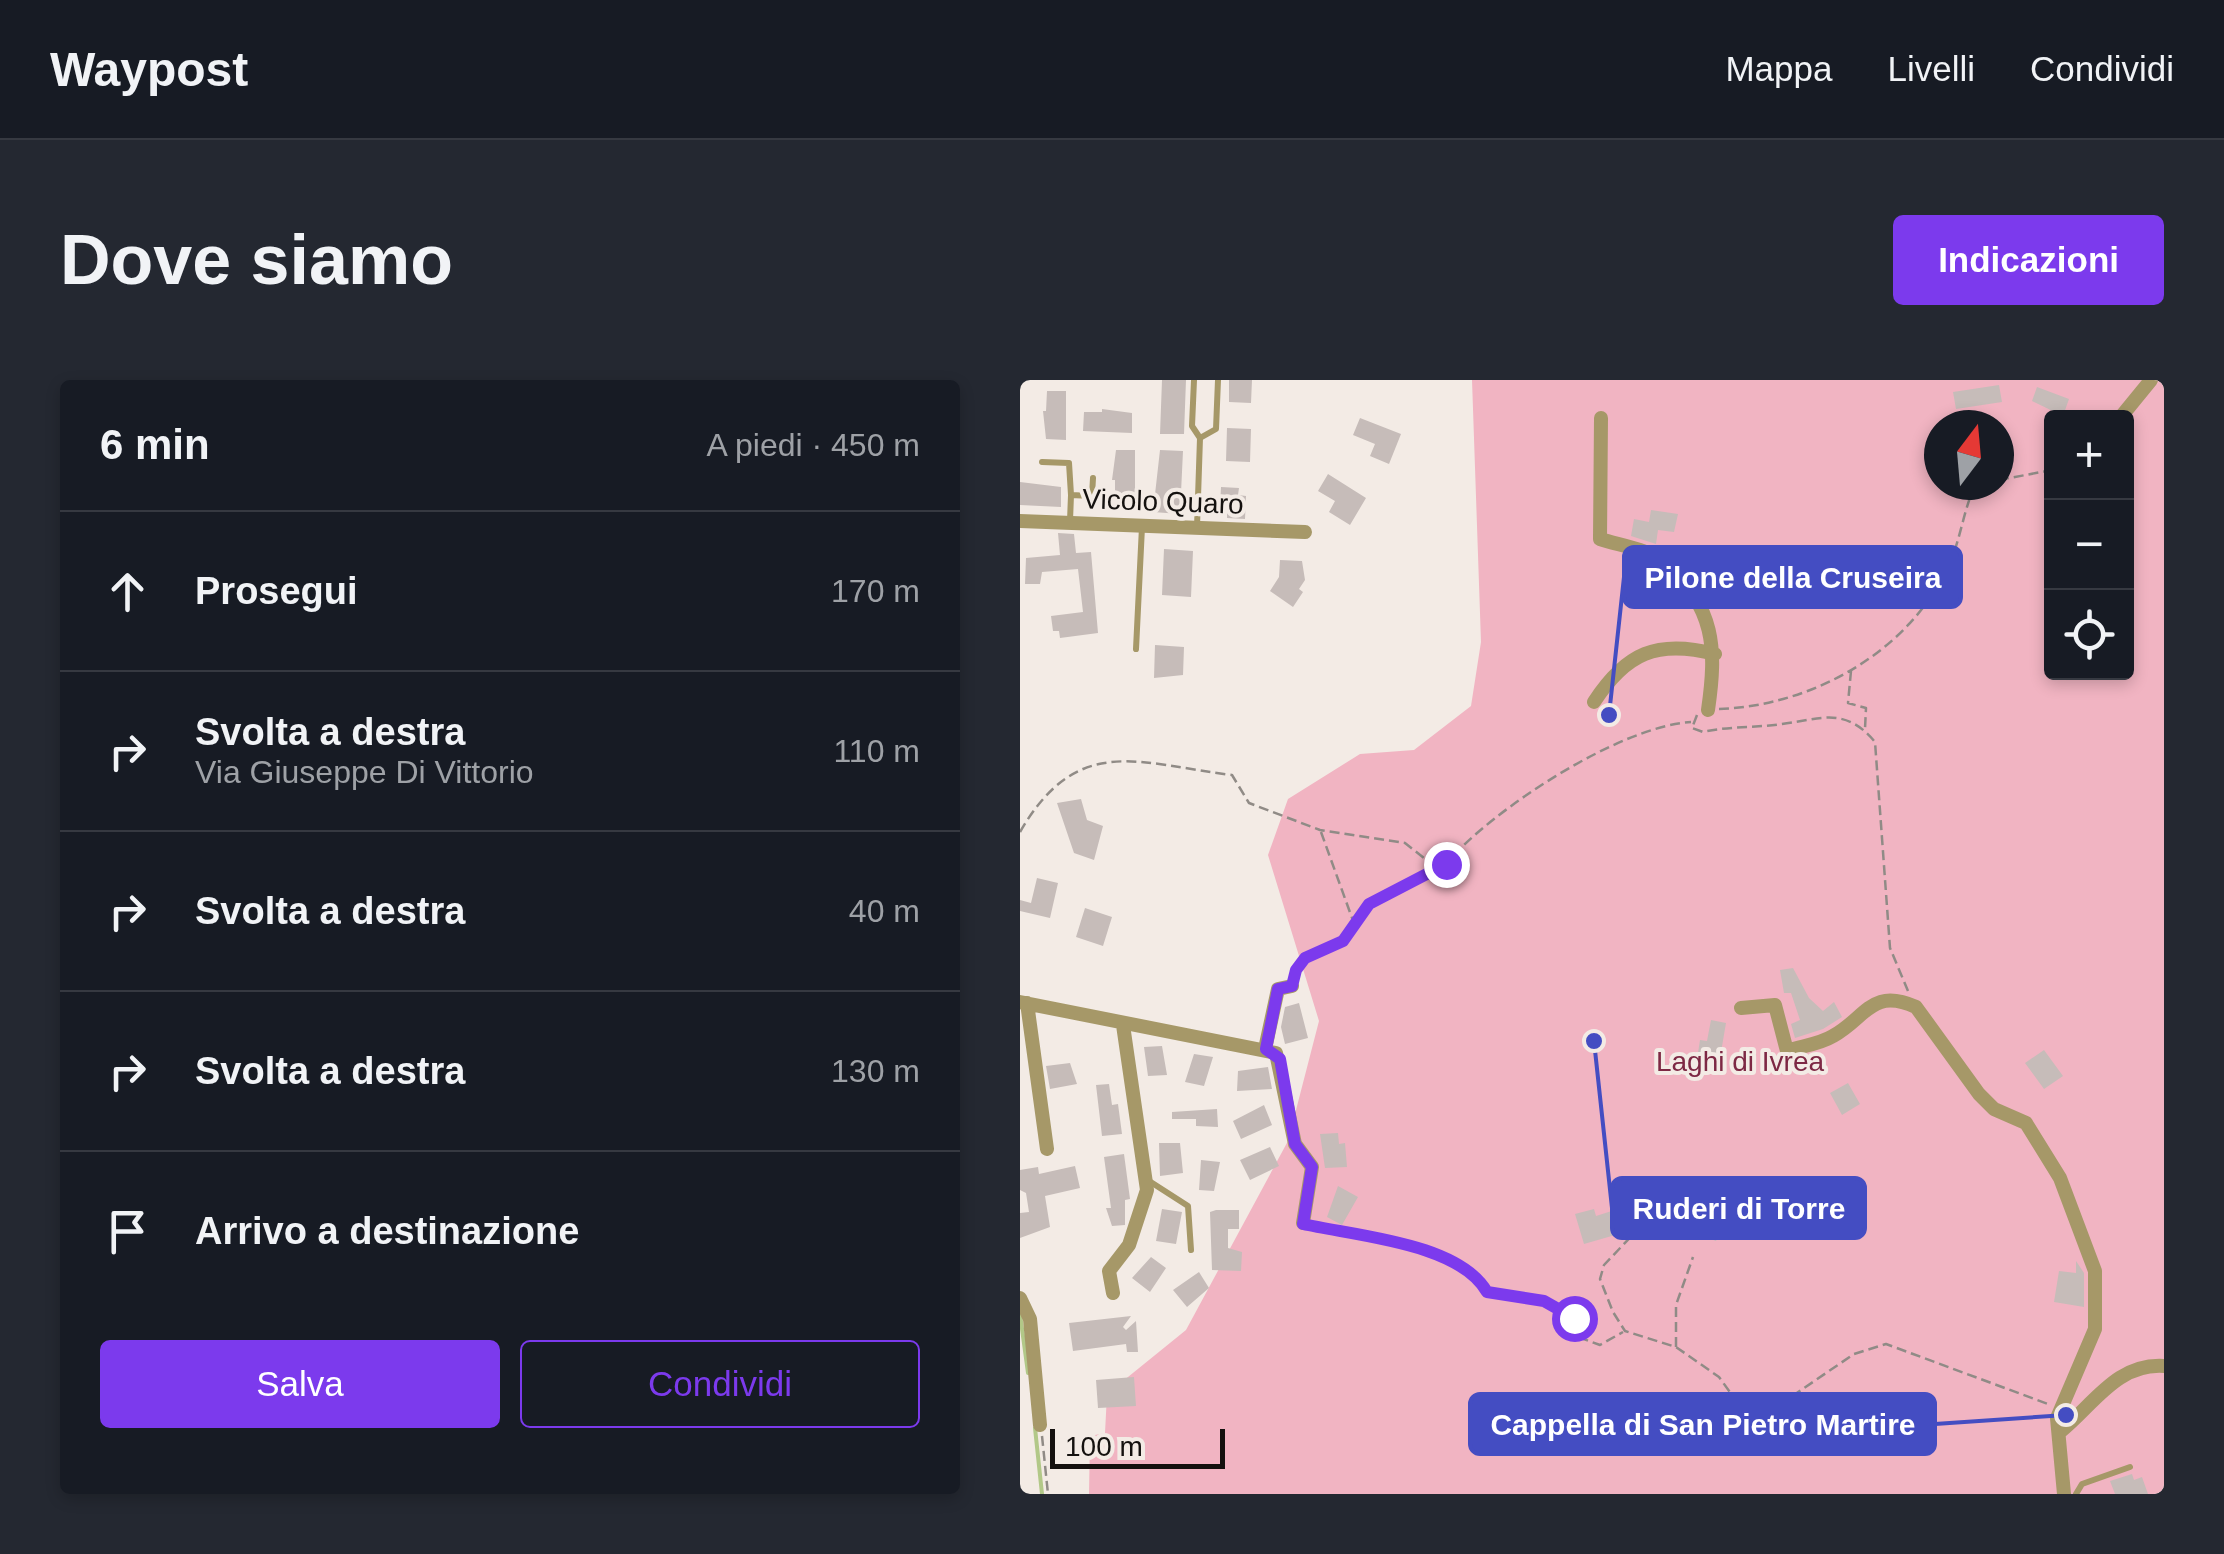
<!DOCTYPE html>
<html lang="it">
<meta charset="utf-8">
<style>
:root{--surface:#171b24;--page:#242831;--text:#f1f3f6;--muted:#9ea1a6;--line:#363941;--accent:#7c3aed}
body{margin:0;font-family:Arial,sans-serif;background:var(--page);color:var(--text)}
.controls{position:absolute;right:30px;top:30px;display:grid;overflow:hidden;border-radius:10px;box-shadow:0 5px 15px #0003}
.controls button{width:90px;height:90px;display:grid;place-items:center;padding:0;border:0;border-bottom:2px solid var(--line);background:var(--surface);color:var(--text);font:50px sans-serif}
.compass{position:absolute;left:904px;top:30px;width:90px;height:90px;border-radius:50%;background:var(--surface);box-shadow:0 5px 15px #0003;rotate:16deg}
.scale{position:absolute;left:30px;bottom:25px;width:175px;box-sizing:border-box;padding-left:10px;border:5px solid #14110f;border-top:0;font-size:28px;line-height:35px;white-space:nowrap;color:#14110f;-webkit-text-stroke:8px #f3ebe5;paint-order:stroke}
.stop{position:absolute;width:30px;height:30px;margin:-22px;border:8px solid #7c3aed;border-radius:50%;background:#fff}
.stop.end{background:#7c3aed;border-color:#fff;box-shadow:0 2px 10px #0008}
.list{margin:0;padding:0;list-style:none}
h2{display:flex;justify-content:space-between;align-items:center;height:130px;margin:0;padding:0 40px;font-size:42px}
h2 small{font-size:32px;font-weight:400;color:var(--muted)}
.list li{display:grid;grid-template-columns:65px 1fr auto;gap:30px;align-items:center;box-sizing:border-box;height:160px;padding:0 40px;border-top:2px solid var(--line)}
.list b{display:block;font-size:38px;white-space:nowrap}
.list p{margin:0;font-size:32px;white-space:nowrap;color:var(--muted)}
.list em{font-size:32px;font-style:normal;color:var(--muted)}
.actions{display:flex;gap:20px;padding:30px 40px}
.actions a{flex:1;padding:22px 0;border:2px solid var(--accent);border-radius:10px;text-align:center;font-size:35px;color:var(--accent)}
.actions .main{background:var(--accent);color:#fff}
.icon{flex:none;width:55px;height:55px;fill:none;stroke:currentColor;stroke-width:2;stroke-linecap:round;stroke-linejoin:round}
.map{position:relative;flex:none;width:1144px;height:1114px;overflow:hidden;border-radius:10px}
header{display:flex;align-items:center;gap:60px;box-sizing:border-box;height:140px;padding:0 50px;background:var(--surface);border-bottom:2px solid var(--line)}
header strong{font-size:48px}
nav{display:flex;gap:55px;margin-inline-start:auto;font-size:35px}
.intro{display:flex;align-items:center;justify-content:space-between;box-sizing:border-box;height:240px;padding:0 60px}
h1{margin:0;font-size:70px}
.button{padding:25px 45px;border-radius:10px;background:var(--accent);color:#fff;font-size:35px;font-weight:700}
main{display:flex;gap:60px;padding:0 60px}
aside{flex:1;background:var(--surface);border-radius:10px;box-shadow:0 5px 15px #0003}
.map>svg:first-child{display:block}
</style>
<header>
<strong>Waypost</strong>
<nav><a>Mappa</a><a>Livelli</a><a>Condividi</a></nav>
</header>
<div class="intro"><h1>Dove siamo</h1><a class="button">Indicazioni</a></div>
<main>
<aside>
<h2>6 min<small>A piedi · 450 m</small></h2>
<ul class="list">
<li><svg class="icon" aria-label="ahead" viewBox="0 0 24 24"><path d="M12 20V5M6 11l6-6 6 6"/></svg><div><b>Prosegui</b></div><em>170 m</em></li>
<li><svg class="icon" aria-label="right" viewBox="0 0 24 24"><path d="M7 20v-9h11M14 6l5 5-5 5"/></svg><div><b>Svolta a destra</b><p>Via Giuseppe Di Vittorio</p></div><em>110 m</em></li>
<li><svg class="icon" aria-label="right" viewBox="0 0 24 24"><path d="M7 20v-9h11M14 6l5 5-5 5"/></svg><div><b>Svolta a destra</b></div><em>40 m</em></li>
<li><svg class="icon" aria-label="right" viewBox="0 0 24 24"><path d="M7 20v-9h11M14 6l5 5-5 5"/></svg><div><b>Svolta a destra</b></div><em>130 m</em></li>
<li><svg class="icon" aria-label="arrive" viewBox="0 0 24 24"><path d="M6 21V4h12l-3 4 3 4H6"/></svg><div><b>Arrivo a destinazione</b></div></li>
</ul>
<div class="actions"><a class="main">Salva</a><a>Condividi</a></div>
</aside>
<div class="map">
<svg width="1144" height="1114" viewBox="0 0 1144 1114">
<rect width="100%" height="100%" fill="#f3ebe5"/>
<!-- green -->
<path fill="#f1b4c2" fill-rule="evenodd" d="M452 0H1144V1114H69L70 1056 85 1053 87 1014 166 950 268 761 299 641 248 475 268 419 340 374 394 370 451 326 461 262ZM1032 38H1106V292H1032ZM919 45H979V105H919Z"/>
<g fill="none" stroke-linecap="round" stroke-linejoin="round">
<!-- stream -->
<path stroke="#b2c888" stroke-width="4" d="M0 934 8 993
M15 1048 22 1114"/>
</g>
<!-- building -->
<path fill="#c6bcb9" d="M142 0H166L164 54H140Z
M209 0H232L231 23 209 22Z
M979 5 982 22 936 29 933 12Z
M1017 7 1049 19 1043 36 1012 21Z
M27 11H46V60L26 59 23 31H26Z
M82 29 112 33V53L63 51 64 32H82Z
M340 38 381 54 369 84 350 76 355 64 333 55Z
M207 48 231 49 230 82 206 81Z
M96 70H115V119L95 118V100H92Z
M140 70 163 71 160 134 133 132Z
M308 94 346 118 330 145 309 132 315 121 298 111Z
M0 102 41 107V127L0 125Z
M201 107 219 108 218 115 226 116 225 139 207 138V128H200Z
M631 130 658 134 654 152 638 150 636 164 611 156 614 139 629 142Z
M38 153 54 154 56 173 71 172 78 253 40 258 39 251H33L31 236 63 232 58 189 22 192 20 204H5L6 178 40 175Z
M144 169 173 171 171 217 142 215Z
M260 180 282 181 285 200 279 209 283 212 273 227 250 211 259 197Z
M135 265 164 267 163 295 134 298Z
M61 419 67 440 83 446 74 480 54 473 37 423Z
M17 498 38 503 30 538 0 531V520L11 523Z
M65 528 92 537 83 566 56 557Z
M773 588 789 618 803 631 814 622 822 637 803 649 775 658 771 644 780 640 771 613H764L760 590Z
M279 623 288 658 265 664 261 647 265 627Z
M691 640 706 643 700 678 678 673 680 660 687 661Z
M142 666 147 695 128 696 124 667Z
M1024 670 1043 696 1024 709 1005 683Z
M174 674 193 677 184 706 165 702Z
M50 683 57 704 30 709 26 686Z
M248 687 252 709 217 711 218 691Z
M828 703 840 724 822 735 810 713Z
M89 704 92 725 98 724 102 754 82 756 76 705Z
M244 725 252 745 221 759 213 741Z
M197 729 198 747 176 746V739H152V732Z
M318 753 319 764 325 763 327 787 305 788 300 754Z
M139 763H160L163 793 140 796Z
M250 767 259 786 230 800 220 780Z
M104 774 110 819 105 820V845L92 846 86 828H91L84 777Z
M181 780 200 782 194 811 179 810Z
M55 786 60 808 25 816 30 847 0 858V833L9 832 6 813 0 810V790L18 787 19 794Z
M318 806 338 817 322 845 307 837Z
M682 813 711 825 696 861 668 850Z
M142 829 162 832 156 864 136 861Z
M574 829 576 836 595 830 602 853 564 864 555 834Z
M196 830H219V849H208V868L222 872 221 891 192 890 190 832Z
M131 877 146 888 130 912 112 898Z
M1056 881 1064 893V927L1034 922 1039 891 1056 893Z
M179 892 189 908 167 927 153 910Z
M111 936 103 947 106 950 116 941 118 972H107L106 964 53 971 49 943Z
M114 997 116 1026 78 1028 76 1000Z
M703 1027 715 1070 695 1076 687 1050 669 1056 663 1038Z
M1112 1094 1114 1100 1122 1097 1128 1114H1095L1090 1101Z"/>
<g fill="none" stroke-linecap="round" stroke-linejoin="round">
<!-- path -->
<path stroke="#908b86" stroke-width="2.5" stroke-dasharray="10 5" stroke-linecap="butt" d="M979 100 1032 90
M831 291 828 323 846 328 845 349
M699 329C790 326 886 274 927 189 939 165 942 139 951 115L967 105
M677 335 672 348 683 352C709 346 735 348 762 344 801 339 825 326 855 362L870 568 888 611
M0 452C58 352 119 384 212 395L229 423 300 450 385 463 404 478 426 484C471 430 600 346 671 342
M301 452 336 549
M274 594 285 578 323 561 349 524 425 485
M294 846C348 859 438 861 467 913 507 917 546 917 561 958L580 965 603 952
M621 846 584 885 580 899 593 932 605 951 656 967 699 997 725 1033 743 1036 834 974 866 964 1028 1024
M656 967V925L673 877
M22 1056 28 1114"/>
<!-- lane -->
<path stroke="#a69868" stroke-width="6" d="M174 0 172 46 180 58 177 147
M180 58 196 49 198 0
M22 82 49 83 51 115
M50 141 51 115 72 116 73 98
M116 269 122 147
M126 799 168 826 171 870
M1056 1114 1062 1104 1110 1087"/>
<!-- street -->
<path stroke="#a69868" stroke-width="14" d="M581 38 580 159C598 165 631 170 645 182 695 228 697 268 688 330
M1100 38 1131 0
M0 141 285 152
M574 322C606 273 637 259 695 274
M0 622 256 673 275 764 292 787 283 843
M7 623 27 769
M721 628 755 625 767 671C782 666 800 664 813 656 846 638 851 607 896 627L959 714 974 729 1006 743 1040 798 1075 891V949L1037 1038 1044 1114
M245 669 258 609 272 606
M93 913 89 891 109 865 127 810 103 645
M0 918 10 939 20 1045
M1041 1051C1074 1024 1097 983 1144 986"/>
</g>
<g fill="none" stroke-linecap="round" stroke-linejoin="round">
<!-- route -->
<path stroke="#7c3aed" stroke-width="12" d="M426 484 349 524 323 561 285 578 276 590 272 606 258 609 246 669 260 679 275 764 292 787 283 844C337 856 439 863 467 912L524 921 554 938"/>
</g>
<g text-anchor="middle" stroke-width="8" stroke-linejoin="round" paint-order="stroke">
<!-- street labels -->
<g font-size="28" fill="#14110f" stroke="#f3ebe5">
<text transform="translate(143 121) rotate(2)" y="10">Vicolo Quaro</text>
</g>
<!-- park labels -->
<g font-size="28" fill="#7d2844" stroke="#f3ebe5">
<text x="720" y="691">Laghi di Ivrea</text>
</g>
</g>
<!-- callouts -->
<path fill="none" stroke="#444dc2" stroke-width="4" d="M589 335L604 197M574 661L592 828M1046 1035L915 1044"/>
<g fill="#444dc2" stroke="#f3ebe5" stroke-width="4">
<circle cx="589" cy="335" r="10"/>
<circle cx="574" cy="661" r="10"/>
<circle cx="1046" cy="1035" r="10"/>
</g>
<g fill="#444dc2" stroke="#444dc2" stroke-width="4">
<rect x="604" y="167" width="337" height="60" rx="10"/>
<rect x="592" y="798" width="253" height="60" rx="10"/>
<rect x="450" y="1014" width="465" height="60" rx="10"/>
</g>
<g font-size="30" text-anchor="middle" font-weight="bold" fill="#fff">
<text x="773" y="208">Pilone della Cruseira</text>
<text x="719" y="839">Ruderi di Torre</text>
<text x="683" y="1055">Cappella di San Pietro Martire</text>
</g>
</svg>
<div class="controls">
<button>+</button>
<button>−</button>
<button><svg class="icon" aria-label="locate" viewBox="0 0 24 24"><circle cx="12" cy="12" r="6"/><path d="M12 2v4M12 18v4M2 12h4M18 12h4"/></svg></button>
</div>
<svg class="compass" viewBox="-18 -18 36 36"><path d="M0-13l5 13h-10z" fill="#e53935"/><path d="M0 13l5-13h-10z" fill="#9ea1a6"/></svg>
<div class="scale">100 m</div>
<div class="stop" style="left:554px;top:938px"></div>
<div class="stop end" style="left:426px;top:484px"></div>
</div>
</main>
